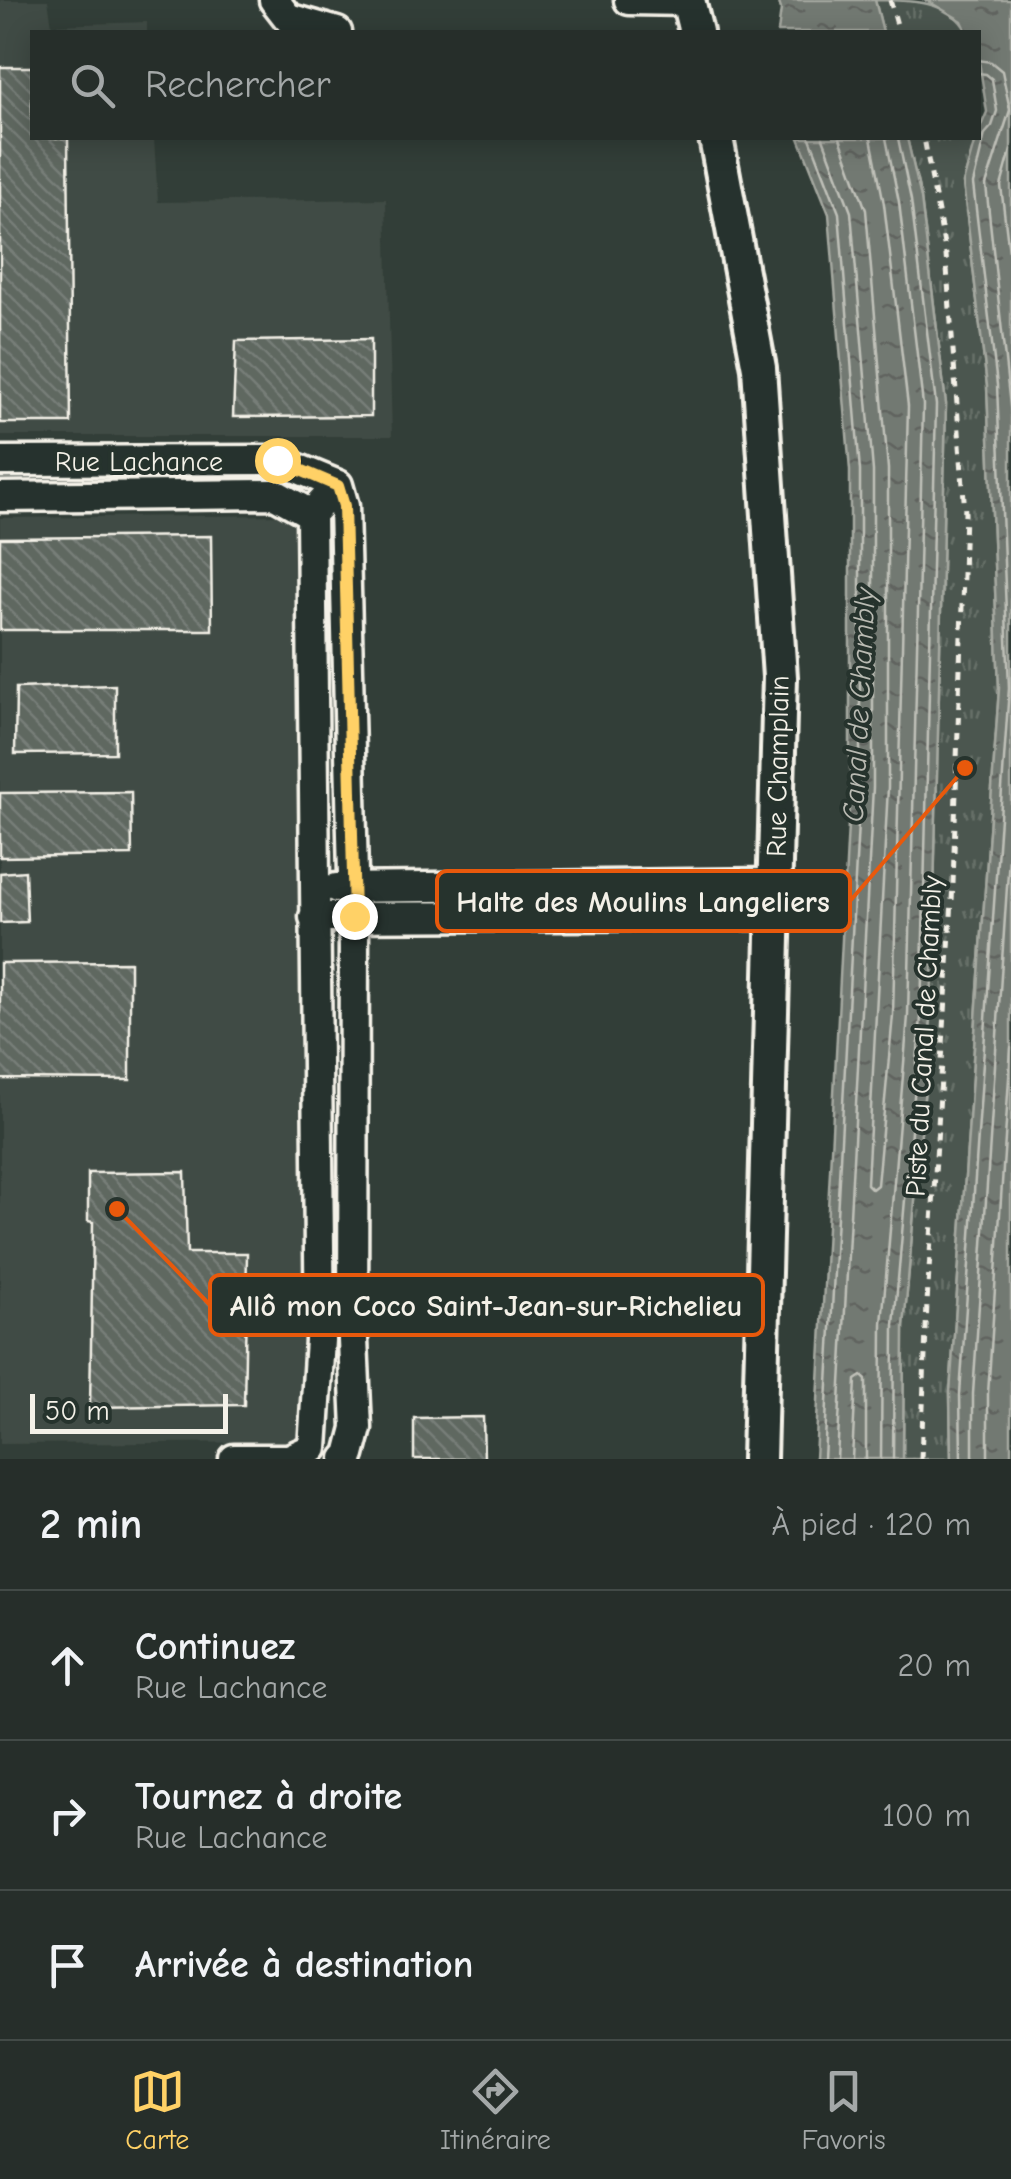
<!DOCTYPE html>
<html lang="fr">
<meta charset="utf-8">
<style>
:root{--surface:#262e2a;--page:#2e3632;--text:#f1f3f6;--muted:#a4a8a8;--line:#424a47;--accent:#ffd166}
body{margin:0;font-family:"Comic Neue",sans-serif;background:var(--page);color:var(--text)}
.scale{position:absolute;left:30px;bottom:25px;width:198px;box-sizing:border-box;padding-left:10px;border:5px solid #f4f1e8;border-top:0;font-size:28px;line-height:35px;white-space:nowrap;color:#f4f1e8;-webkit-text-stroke:8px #26332d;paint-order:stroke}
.stop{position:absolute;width:30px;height:30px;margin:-22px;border:8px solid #ffd166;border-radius:50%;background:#fff}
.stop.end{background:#ffd166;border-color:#fff;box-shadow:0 2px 10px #0008}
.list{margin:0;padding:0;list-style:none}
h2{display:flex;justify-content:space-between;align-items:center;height:130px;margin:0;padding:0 40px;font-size:42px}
h2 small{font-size:32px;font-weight:400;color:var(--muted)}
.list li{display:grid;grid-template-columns:65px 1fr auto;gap:30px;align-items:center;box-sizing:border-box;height:150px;padding:0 40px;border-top:2px solid var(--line)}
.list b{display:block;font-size:38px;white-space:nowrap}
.list p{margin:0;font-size:32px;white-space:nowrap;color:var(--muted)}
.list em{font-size:32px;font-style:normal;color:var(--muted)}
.icon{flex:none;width:55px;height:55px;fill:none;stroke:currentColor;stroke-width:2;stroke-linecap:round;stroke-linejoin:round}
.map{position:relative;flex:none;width:1011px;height:1459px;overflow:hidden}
.search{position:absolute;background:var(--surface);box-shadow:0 5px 25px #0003;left:30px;right:30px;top:30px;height:110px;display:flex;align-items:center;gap:25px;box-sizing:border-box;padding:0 35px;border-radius:0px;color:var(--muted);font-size:38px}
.sheet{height:580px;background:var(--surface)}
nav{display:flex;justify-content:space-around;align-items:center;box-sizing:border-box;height:140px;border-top:2px solid var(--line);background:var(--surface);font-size:28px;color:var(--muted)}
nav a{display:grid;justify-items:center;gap:5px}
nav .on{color:var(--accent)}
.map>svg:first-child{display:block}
</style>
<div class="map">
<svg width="1011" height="1459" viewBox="0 0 1011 1459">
<defs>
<pattern id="park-tufts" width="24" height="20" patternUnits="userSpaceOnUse" patternTransform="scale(2.5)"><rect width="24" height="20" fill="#4c564f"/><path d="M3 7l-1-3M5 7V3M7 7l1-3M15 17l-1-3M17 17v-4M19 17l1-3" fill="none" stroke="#666f68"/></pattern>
<pattern id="water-ripples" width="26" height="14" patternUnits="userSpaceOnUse" patternTransform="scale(2.5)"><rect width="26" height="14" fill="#727972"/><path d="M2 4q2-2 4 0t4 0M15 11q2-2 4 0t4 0" fill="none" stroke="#60635e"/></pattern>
<pattern id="building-back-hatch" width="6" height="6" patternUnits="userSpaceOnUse" patternTransform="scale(2.5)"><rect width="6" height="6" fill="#5f6861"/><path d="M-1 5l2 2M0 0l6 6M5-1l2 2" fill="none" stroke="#777e78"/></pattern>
</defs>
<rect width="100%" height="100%" fill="#323e38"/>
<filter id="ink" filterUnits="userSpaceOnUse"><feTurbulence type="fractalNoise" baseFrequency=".01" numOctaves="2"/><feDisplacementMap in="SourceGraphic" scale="20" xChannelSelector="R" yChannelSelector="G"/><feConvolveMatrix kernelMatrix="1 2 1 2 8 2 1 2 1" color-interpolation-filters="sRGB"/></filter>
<g filter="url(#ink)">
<!-- built -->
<path fill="#404b44" d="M0 0H48L52 25 147 22V32H32V138H154L158 202 386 199 392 436H0Z
M285 515 309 525 307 1442 0 1444V518Z"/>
<!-- park -->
<path fill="url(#park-tufts)" stroke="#a0a49c" stroke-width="2.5" d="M875 0C908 0 952 0 967 32H883Z
M907 138H976L963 183 987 386 999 688 950 1393 951 1459H903L904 1326 931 1018 946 404 921 198Z"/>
<!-- water -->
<path fill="url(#water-ripples)" stroke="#a6a9a1" stroke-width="2.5" d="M778 0H875L883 32H778L781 9Z
M926 0H1011V1459H951L950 1393 999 688 987 386 963 183 975 140 987 112 979 61 978 32H967L962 21Z
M799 138H907L921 198 946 404 931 1018 904 1326 903 1459H815L850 786V471L829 214Z"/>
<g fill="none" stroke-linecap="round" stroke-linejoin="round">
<!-- shore -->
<path stroke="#c0c1b9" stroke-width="2.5" d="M978 60 991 62 1002 71 1010 110 986 185 1011 415
M810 138 839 213 860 471V786L824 1459
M823 138 851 212 873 471V787L837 1459
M840 138 866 210 888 469V787L867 1184 872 1189 877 1185 893 1015 908 406 884 204 871 138
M1011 150 1001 186 1011 269
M852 1459 856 1380 862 1376 866 1380V1459
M881 1459 882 1324 908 1016 923 405 899 202 886 138
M893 1459 894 1325 921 1017 936 405 911 200 898 138
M961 1459 960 1394 1009 688 997 385 973 184 985 134 992 126 997 111 992 79 986 74 978 73
M973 1459V1394L1011 827
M988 1459V1394L1011 1048"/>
</g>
<!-- building -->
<path fill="url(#building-back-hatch)" stroke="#f4f1e8" stroke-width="2.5" d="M0 67H32V138H68L71 423H0Z
M371 339V416L233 417 236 341Z
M211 536 212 630H0V538Z
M115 685V753L15 754 16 688Z
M131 792 132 855 0 857V793Z
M25 871 27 922 0 923V873Z
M130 962V1080L0 1079V963Z
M185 1172 187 1253H247L244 1405 90 1407 93 1222 88 1221V1173Z
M483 1417 484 1459H414V1418Z"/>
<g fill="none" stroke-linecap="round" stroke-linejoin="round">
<!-- minor casing -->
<g stroke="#f4f1e8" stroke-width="35">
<path id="minor" d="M274 0 288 18 337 32
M629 0 688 1
M0 461 277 460 338 485 344 506 354 916 353 1340 357 1428 350 1455 346 1459
M0 497 275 494 311 514
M337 888 775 883
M314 917 774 915
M234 1459H289L313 1448 320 1340 311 514 338 485"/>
</g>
<!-- tertiary casing -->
<g stroke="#f4f1e8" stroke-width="40">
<path id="tertiary" d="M688 0 696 32
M716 138 759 368 780 677 759 1459"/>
</g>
<!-- path -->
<path stroke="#f4f1e8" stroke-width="5" stroke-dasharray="8 8" stroke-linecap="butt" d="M890 0 899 32
M921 1459 927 1303 953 884 965 513 946 255 924 138"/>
<!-- minor -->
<use href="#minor" stroke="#26332d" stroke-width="28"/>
<!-- tertiary -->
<use href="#tertiary" stroke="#26332d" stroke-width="32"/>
</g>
</g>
<g fill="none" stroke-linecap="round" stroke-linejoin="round" filter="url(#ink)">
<!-- route -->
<path stroke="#ffd166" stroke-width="12" d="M277 460 338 486 344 506 354 916"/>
</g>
<g text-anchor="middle" stroke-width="8" stroke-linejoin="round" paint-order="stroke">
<!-- street labels -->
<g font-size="28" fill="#f4f1e8" stroke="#26332d">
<text x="139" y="471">Rue Lachance</text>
<text transform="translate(777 766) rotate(-89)" y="10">Rue Champlain</text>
<text transform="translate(923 1036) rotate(-87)" y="10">Piste du Canal de Chambly</text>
</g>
<!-- water labels -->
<g font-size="30" font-style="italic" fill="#babbb3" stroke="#26332d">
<text transform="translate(859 705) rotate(-87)" y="10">Canal de Chambly</text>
</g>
</g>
<!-- callouts -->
<path fill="none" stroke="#e8590c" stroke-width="4" d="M965 768L850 901M117 1209L210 1305"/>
<g fill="#e8590c" stroke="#26332d" stroke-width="4">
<circle cx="965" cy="768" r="10"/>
<circle cx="117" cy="1209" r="10"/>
</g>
<g fill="#26332d" stroke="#e8590c" stroke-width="4">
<rect x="437" y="871" width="413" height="60" rx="10"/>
<rect x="210" y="1275" width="553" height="60" rx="10"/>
</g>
<g font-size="30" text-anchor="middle" font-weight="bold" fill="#f4f1e8">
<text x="643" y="912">Halte des Moulins Langeliers</text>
<text x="486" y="1316">Allô mon Coco Saint-Jean-sur-Richelieu</text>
</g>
</svg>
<div class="scale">50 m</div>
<div class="stop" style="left:277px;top:460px"></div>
<div class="stop end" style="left:354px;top:916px"></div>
<div class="search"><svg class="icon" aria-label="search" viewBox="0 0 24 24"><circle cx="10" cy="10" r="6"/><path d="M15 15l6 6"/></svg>Rechercher</div>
</div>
<section class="sheet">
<h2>2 min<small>À pied · 120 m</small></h2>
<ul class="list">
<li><svg class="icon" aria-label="ahead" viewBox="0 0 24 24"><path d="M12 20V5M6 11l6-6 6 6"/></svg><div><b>Continuez</b><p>Rue Lachance</p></div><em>20 m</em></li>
<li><svg class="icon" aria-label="right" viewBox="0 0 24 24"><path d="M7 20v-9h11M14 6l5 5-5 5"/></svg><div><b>Tournez à droite</b><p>Rue Lachance</p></div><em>100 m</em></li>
<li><svg class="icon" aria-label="arrive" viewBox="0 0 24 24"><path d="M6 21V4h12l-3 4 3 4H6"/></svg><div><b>Arrivée à destination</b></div></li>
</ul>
</section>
<nav>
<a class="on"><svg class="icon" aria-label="map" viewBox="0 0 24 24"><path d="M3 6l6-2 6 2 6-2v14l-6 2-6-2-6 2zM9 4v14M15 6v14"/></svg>Carte</a>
<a><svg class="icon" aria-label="directions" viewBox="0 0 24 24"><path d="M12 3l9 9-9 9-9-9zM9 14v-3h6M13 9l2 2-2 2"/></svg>Itinéraire</a>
<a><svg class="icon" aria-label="saved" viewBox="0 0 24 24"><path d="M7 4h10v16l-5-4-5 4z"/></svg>Favoris</a>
</nav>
